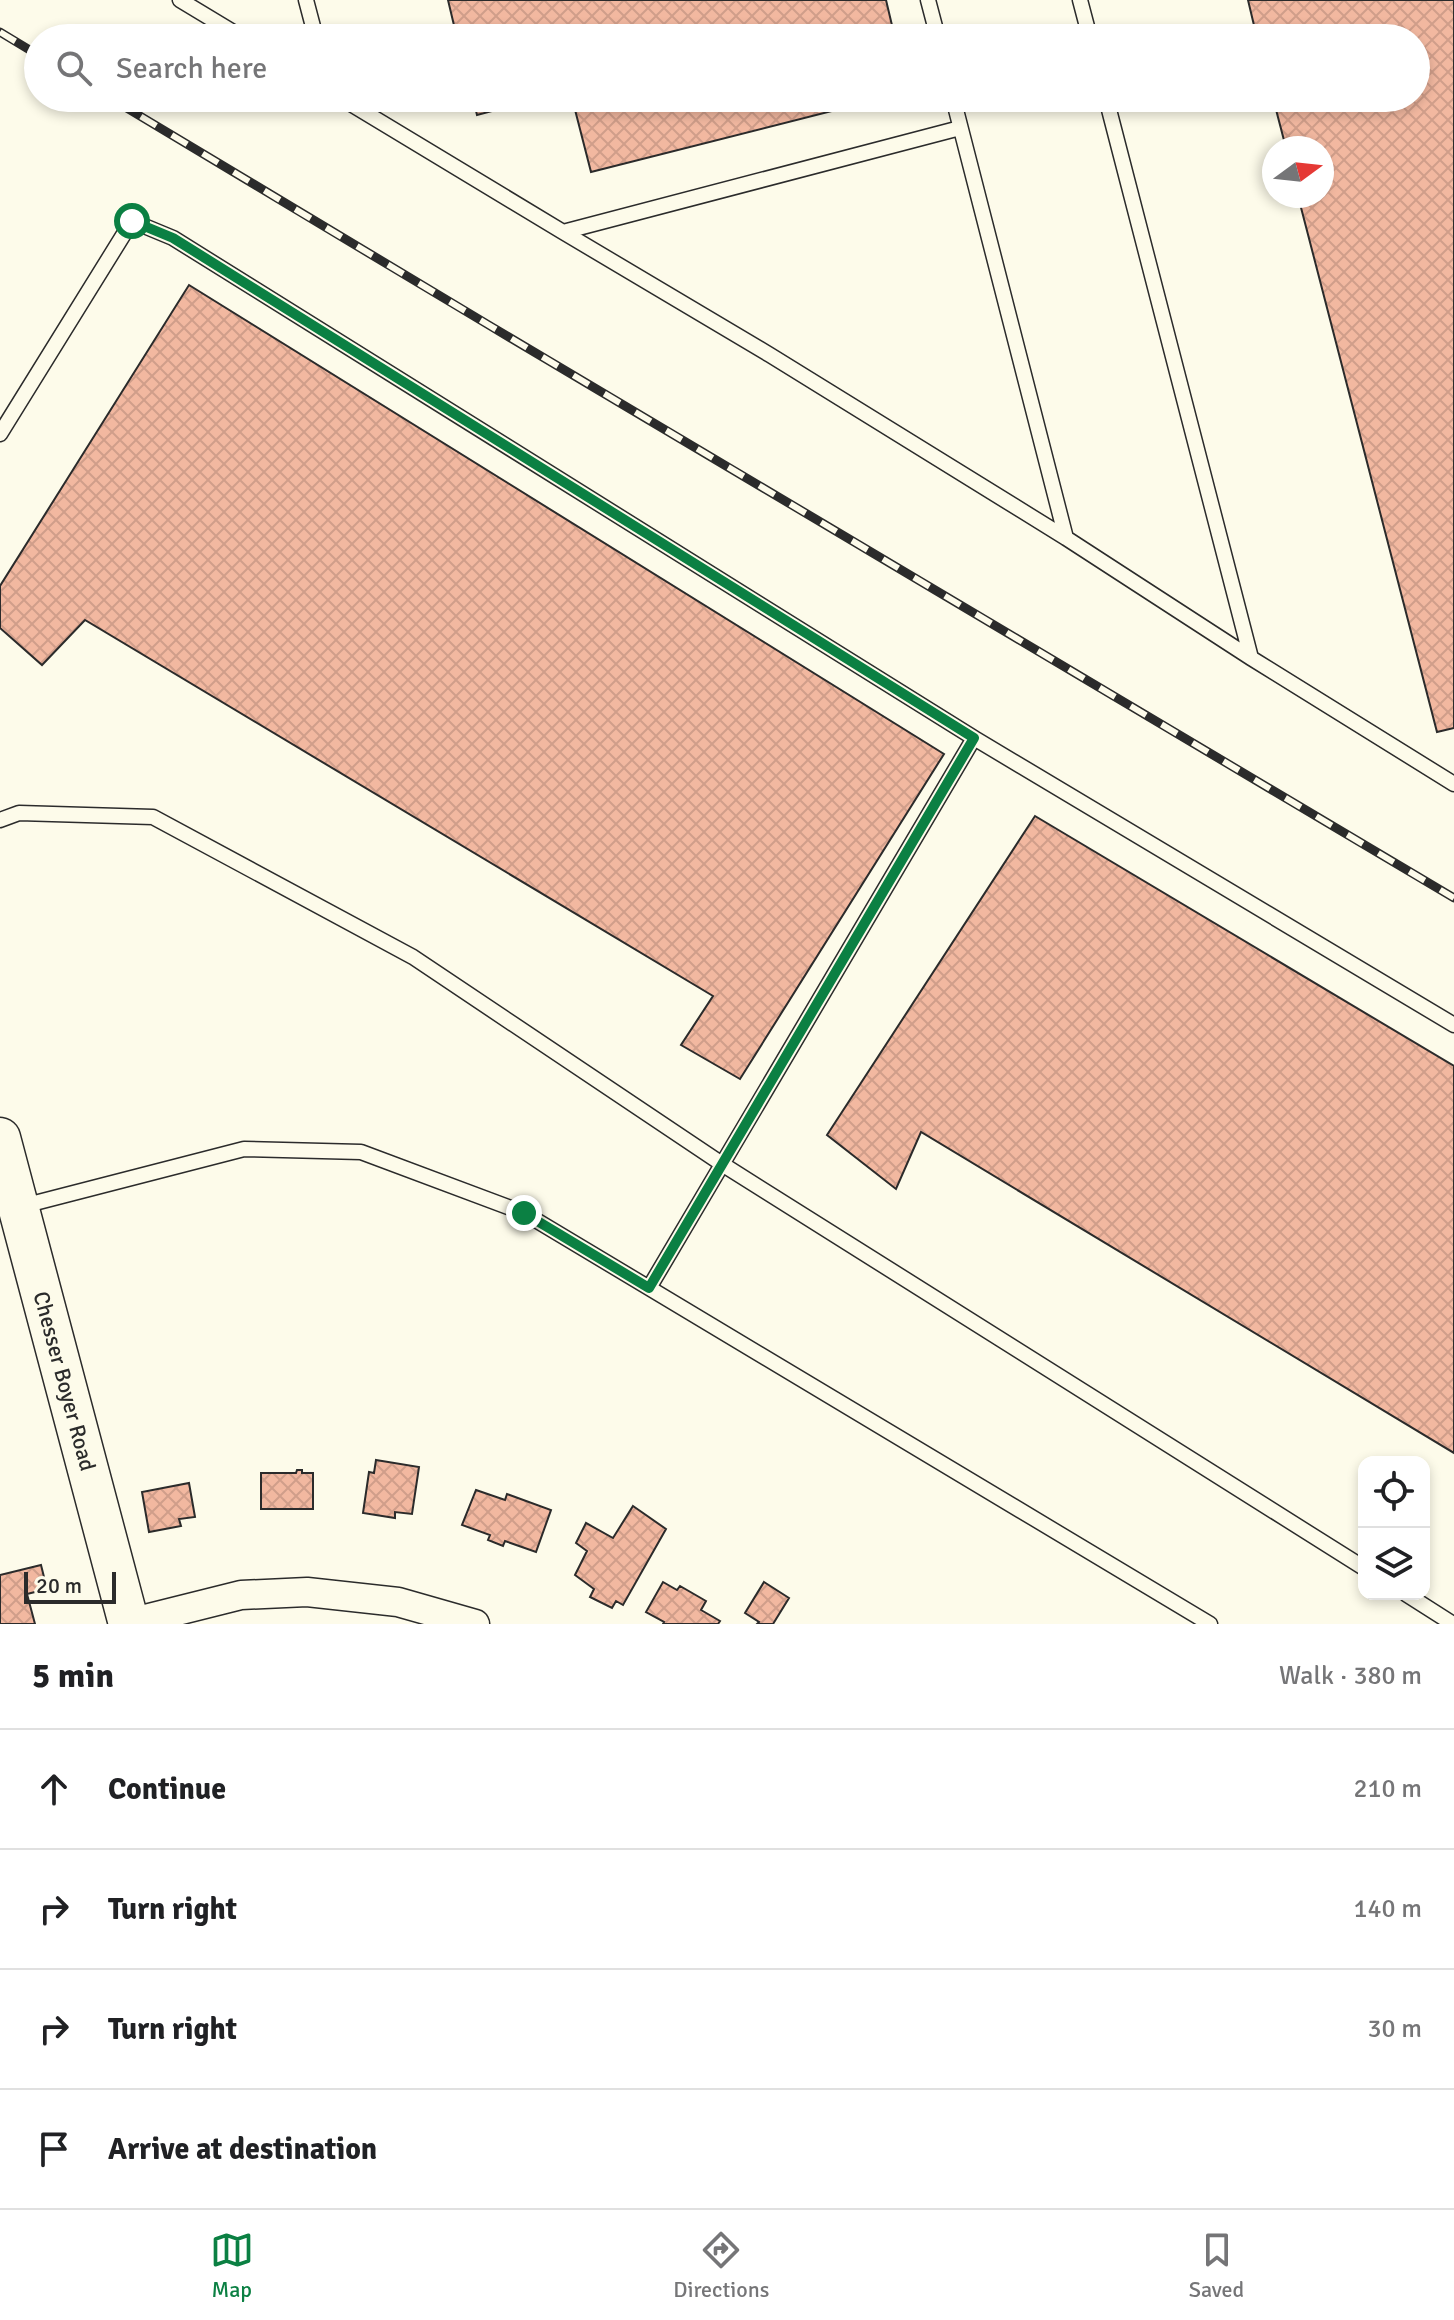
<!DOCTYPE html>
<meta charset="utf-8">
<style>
:root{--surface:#fff;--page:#f2f2f2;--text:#202124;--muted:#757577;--line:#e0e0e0;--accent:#0b8043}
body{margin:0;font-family:Signika,sans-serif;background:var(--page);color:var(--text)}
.controls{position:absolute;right:24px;bottom:24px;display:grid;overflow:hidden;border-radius:16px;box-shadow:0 4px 12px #0003}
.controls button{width:72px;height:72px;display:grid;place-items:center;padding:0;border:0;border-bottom:2px solid var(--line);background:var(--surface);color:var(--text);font:40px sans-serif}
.compass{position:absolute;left:1262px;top:136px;width:72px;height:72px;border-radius:50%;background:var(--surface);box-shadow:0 4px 12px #0003;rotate:75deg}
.scale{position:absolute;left:24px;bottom:20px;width:92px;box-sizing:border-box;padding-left:8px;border:4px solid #2b2b2b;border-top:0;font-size:22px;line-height:28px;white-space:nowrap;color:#2b2b2b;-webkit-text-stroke:6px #fdfbea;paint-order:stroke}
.stop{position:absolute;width:24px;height:24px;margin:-18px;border:6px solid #0b8043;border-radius:50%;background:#fff}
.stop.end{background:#0b8043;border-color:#fff;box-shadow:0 2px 8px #0008}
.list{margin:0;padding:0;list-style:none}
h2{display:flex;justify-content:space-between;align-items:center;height:104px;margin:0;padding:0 32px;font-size:34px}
h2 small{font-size:26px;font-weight:400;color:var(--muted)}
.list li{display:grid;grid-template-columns:52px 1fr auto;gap:24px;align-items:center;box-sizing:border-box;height:120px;padding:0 32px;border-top:2px solid var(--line)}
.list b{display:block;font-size:30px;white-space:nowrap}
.list em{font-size:26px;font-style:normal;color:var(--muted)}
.icon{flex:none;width:44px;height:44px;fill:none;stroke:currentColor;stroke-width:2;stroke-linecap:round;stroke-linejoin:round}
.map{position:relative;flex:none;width:1454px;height:1624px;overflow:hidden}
.search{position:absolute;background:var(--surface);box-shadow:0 4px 12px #0003;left:24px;right:24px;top:24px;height:88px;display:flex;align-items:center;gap:20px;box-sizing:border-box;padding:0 28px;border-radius:44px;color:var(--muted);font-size:30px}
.sheet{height:584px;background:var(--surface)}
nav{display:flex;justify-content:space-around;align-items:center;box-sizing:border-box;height:112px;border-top:2px solid var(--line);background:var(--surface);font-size:22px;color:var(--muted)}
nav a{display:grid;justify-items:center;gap:4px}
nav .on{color:var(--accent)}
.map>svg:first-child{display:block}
</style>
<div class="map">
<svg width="1454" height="1624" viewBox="0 0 1454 1624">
<defs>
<pattern id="building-cross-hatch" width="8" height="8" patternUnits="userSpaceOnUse" patternTransform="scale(2)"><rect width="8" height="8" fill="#f2b8a0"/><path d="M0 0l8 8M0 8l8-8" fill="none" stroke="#d09e8a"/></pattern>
</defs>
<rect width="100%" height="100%" fill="#fdfbea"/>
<!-- building -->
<path fill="url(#building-cross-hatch)" stroke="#2b2b2b" stroke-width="2" d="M448 0H886L895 38H457Z
M1248 0H1454V728L1437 732 1298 196H1322V148H1286L1273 98H1416V38H1257Z
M473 98H541L477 115Z
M572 98H883L591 172Z
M189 285 944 754 740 1079 681 1045 713 996 85 620 42 665 0 628V586Z
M1035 816 1454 1066V1453L921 1132 896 1189 827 1135Z
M376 1460 419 1467 412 1514 395 1512V1518L363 1513 369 1472 374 1473Z
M297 1470H302V1473H313V1509H261V1473H296Z
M189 1483 195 1517 179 1519 181 1526 149 1532 142 1492Z
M476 1490 505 1500 507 1494 551 1510 536 1552 505 1541 503 1546 488 1540 490 1535 462 1525Z
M633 1506 666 1529 623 1605 616 1601 612 1608 590 1597 594 1589 575 1575 587 1551 576 1543 586 1523 613 1538Z
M41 1565 47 1589 27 1594 35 1624H0V1575Z
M663 1582 677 1590 680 1586 706 1601 701 1610 720 1621 718 1624H663L664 1622 646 1612Z
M764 1582 789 1598 773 1624H757L759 1622 745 1613Z"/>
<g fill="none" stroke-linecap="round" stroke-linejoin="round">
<!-- lane casing -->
<g stroke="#2b2b2b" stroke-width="17">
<path id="lane" d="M180 0 243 38
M306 0 316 38
M928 0 938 38
M1080 0 1090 38
M341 98 563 232 770 355 1066 538 953 98
M1106 98 1251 658
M563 232 960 128
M0 434 132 221 173 238 974 738
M1066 538 1251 658 1454 784
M0 820 19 813 153 817 413 957 722 1164 1364 1568
M23 1206 244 1149 361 1152 524 1213 1210 1624
M649 1288 974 738 1454 1025
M1406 1594 1453 1624"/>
</g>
<!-- street casing -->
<g stroke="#2b2b2b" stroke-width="31">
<path id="street" d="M129 1623 241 1595 307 1592 398 1602 475 1624"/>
</g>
<!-- secondary casing -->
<g stroke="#2b2b2b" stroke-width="43">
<path id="secondary" d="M0 1138 129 1624"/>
</g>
<!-- lane -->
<use href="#lane" stroke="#fdfbea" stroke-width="14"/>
<!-- street -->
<use href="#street" stroke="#fdfbea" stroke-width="28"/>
<!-- secondary -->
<use href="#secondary" stroke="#fdfbea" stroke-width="40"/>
<!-- rail casing -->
<g stroke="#2b2b2b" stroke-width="9">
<path id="rail" d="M0 32 38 55
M110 98 487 324 1454 898"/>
</g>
<!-- rail -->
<use href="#rail" stroke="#fdfbea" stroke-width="6" stroke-dasharray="18" stroke-linecap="butt"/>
</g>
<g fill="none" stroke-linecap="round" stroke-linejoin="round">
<!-- route -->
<path stroke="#0b8043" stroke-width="10" d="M132 221 173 238 974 738 649 1288 524 1213"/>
</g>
<g text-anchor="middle" stroke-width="6" stroke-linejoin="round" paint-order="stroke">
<!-- street labels -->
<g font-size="22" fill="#2b2b2b" stroke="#fdfbea">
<text transform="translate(65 1381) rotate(75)" y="8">Chesser Boyer Road</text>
</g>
</g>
</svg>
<div class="controls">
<button><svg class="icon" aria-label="locate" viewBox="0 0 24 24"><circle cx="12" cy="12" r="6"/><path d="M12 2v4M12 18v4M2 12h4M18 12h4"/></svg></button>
<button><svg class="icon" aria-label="layers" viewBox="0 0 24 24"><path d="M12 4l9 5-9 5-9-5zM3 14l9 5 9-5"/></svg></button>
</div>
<svg class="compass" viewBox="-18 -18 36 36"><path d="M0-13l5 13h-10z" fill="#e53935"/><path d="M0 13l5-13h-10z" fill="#757577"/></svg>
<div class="scale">20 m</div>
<div class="stop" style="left:132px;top:221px"></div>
<div class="stop end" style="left:524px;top:1213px"></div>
<div class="search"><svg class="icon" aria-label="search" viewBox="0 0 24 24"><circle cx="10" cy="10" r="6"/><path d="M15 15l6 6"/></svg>Search here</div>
</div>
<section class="sheet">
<h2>5 min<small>Walk · 380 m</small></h2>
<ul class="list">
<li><svg class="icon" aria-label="ahead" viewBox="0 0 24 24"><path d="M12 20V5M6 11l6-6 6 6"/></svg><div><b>Continue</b></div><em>210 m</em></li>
<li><svg class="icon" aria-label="right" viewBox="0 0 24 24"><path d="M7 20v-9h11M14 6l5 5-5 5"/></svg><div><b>Turn right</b></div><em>140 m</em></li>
<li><svg class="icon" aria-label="right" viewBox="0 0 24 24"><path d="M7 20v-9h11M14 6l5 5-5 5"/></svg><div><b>Turn right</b></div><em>30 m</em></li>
<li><svg class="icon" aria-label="arrive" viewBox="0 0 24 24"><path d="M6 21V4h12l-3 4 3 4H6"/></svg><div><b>Arrive at destination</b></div></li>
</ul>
</section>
<nav>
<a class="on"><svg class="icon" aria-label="map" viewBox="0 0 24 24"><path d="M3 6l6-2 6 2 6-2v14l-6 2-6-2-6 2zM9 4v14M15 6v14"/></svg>Map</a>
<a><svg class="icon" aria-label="directions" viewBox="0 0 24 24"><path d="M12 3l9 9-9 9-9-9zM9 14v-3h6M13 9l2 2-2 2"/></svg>Directions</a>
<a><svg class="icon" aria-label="saved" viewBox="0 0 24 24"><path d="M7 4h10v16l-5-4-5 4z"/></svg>Saved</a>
</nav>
